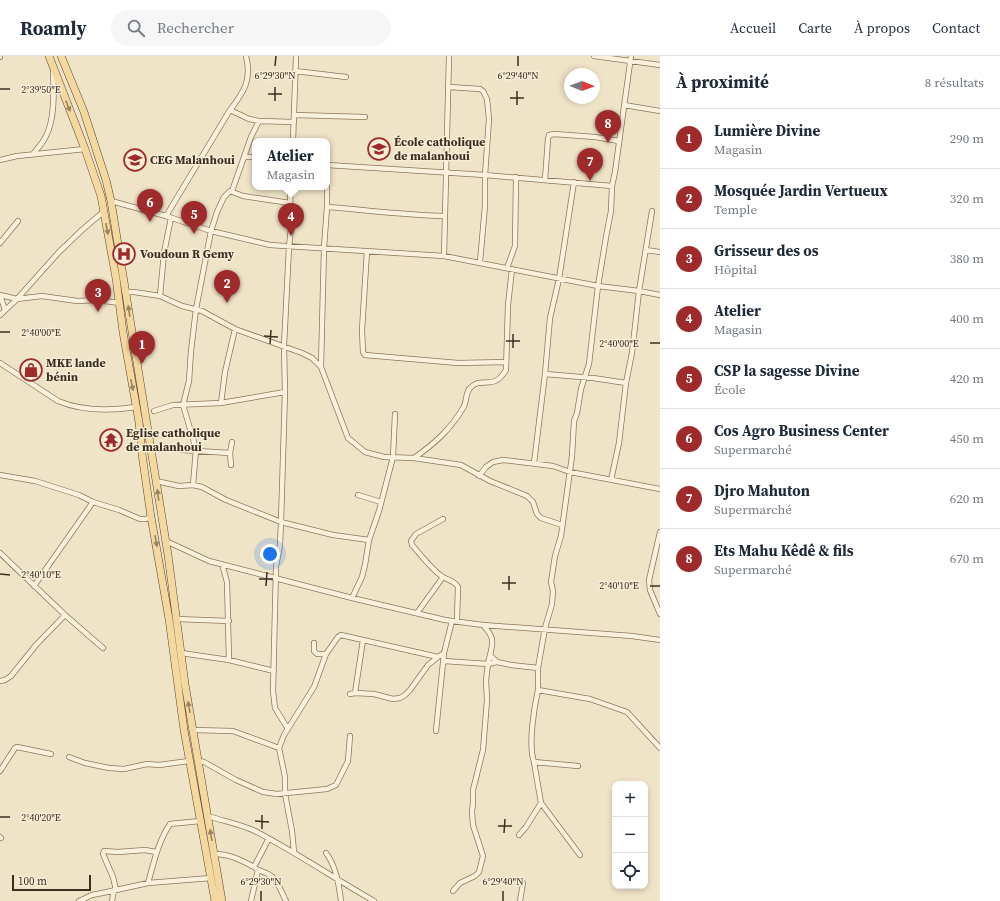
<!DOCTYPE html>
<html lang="fr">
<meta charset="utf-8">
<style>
:root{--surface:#fff;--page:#f6f6f7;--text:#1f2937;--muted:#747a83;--line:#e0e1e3;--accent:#9e2a2b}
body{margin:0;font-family:"Source Serif 4",serif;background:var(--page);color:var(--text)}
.controls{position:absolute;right:12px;bottom:12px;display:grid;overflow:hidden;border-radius:8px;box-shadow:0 2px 6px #0003}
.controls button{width:36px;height:36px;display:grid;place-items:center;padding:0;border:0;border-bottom:1px solid var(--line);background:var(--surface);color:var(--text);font:20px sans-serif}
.compass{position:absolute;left:564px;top:12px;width:36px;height:36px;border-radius:50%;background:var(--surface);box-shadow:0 2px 6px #0003;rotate:91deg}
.scale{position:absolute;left:12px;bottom:10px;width:79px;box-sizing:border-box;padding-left:4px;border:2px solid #3d2e20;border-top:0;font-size:11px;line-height:14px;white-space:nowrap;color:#3d2e20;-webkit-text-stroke:3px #f7eed8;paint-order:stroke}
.you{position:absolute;left:270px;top:498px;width:14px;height:14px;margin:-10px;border:3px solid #fff;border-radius:50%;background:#1a73e8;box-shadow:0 0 0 6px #1a73e833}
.badge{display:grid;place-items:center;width:26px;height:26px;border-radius:50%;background:var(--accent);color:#fff;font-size:13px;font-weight:700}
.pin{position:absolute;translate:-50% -33px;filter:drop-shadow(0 1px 2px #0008)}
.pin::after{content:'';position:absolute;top:21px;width:14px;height:12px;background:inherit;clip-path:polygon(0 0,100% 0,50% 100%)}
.popup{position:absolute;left:252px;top:82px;width:78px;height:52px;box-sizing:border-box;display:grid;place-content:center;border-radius:8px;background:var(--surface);filter:drop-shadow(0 1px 3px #0005);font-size:13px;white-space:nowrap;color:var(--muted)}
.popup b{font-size:15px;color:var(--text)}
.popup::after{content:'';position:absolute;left:50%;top:100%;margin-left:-8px;border:8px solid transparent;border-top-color:var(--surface)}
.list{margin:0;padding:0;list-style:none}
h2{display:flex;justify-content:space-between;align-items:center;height:52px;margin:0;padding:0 16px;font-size:17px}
h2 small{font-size:13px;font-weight:400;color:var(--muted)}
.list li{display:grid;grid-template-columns:26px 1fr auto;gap:12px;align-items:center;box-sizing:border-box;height:60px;padding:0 16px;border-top:1px solid var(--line)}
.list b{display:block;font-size:15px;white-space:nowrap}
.list p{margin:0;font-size:13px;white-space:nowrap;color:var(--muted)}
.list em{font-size:13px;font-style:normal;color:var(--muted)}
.icon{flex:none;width:22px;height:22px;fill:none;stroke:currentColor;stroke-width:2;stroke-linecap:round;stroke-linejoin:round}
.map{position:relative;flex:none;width:660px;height:845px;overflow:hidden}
header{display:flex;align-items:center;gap:24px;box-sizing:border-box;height:56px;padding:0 20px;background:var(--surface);border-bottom:1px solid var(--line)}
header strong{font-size:19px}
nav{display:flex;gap:22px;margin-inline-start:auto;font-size:14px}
.search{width:280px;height:36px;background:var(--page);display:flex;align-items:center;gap:10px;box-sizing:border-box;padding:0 14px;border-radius:22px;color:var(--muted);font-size:15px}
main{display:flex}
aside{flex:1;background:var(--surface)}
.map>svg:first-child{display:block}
</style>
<header>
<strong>Roamly</strong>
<div class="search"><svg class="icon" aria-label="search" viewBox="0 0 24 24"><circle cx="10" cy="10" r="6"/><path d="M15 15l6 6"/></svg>Rechercher</div>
<nav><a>Accueil</a><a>Carte</a><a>À propos</a><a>Contact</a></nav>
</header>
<main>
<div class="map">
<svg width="660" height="845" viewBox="0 0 660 845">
<rect width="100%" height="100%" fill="#f0e4c8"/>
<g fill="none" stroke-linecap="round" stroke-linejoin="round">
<!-- street casing -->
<g stroke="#8d765c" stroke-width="6">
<path id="street" d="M594 0 660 9
M0 1V0
M295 15 346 21
M449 31 480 33 483 35 487 43 489 63 485 119V150L480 206
M624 49 660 55
M230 54 249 63 259 65
M294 59 365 61
M293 85 296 0
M33 98C37 93 43 87 46 80 55 63 54 34 53 15
M244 101 251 81 259 65 294 66
M0 104 17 100 85 93
M327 109 485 119 612 130
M545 124 548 83 549 79 554 78 595 81 619 85
M232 135 244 101H255
M111 145 166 160 211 175 270 189 444 200 598 230 639 235 660 239
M327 151C366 154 405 159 444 160
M166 160 230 54C244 36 252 24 246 0
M0 187 18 165
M646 194 660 196
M367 195 362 274 363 296 365 299 458 307 506 306
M444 200 449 0
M507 212 515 190 516 121
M126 236H134L160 240 182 250 202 255 235 273 302 297 312 302 321 311 348 382 365 396 384 401 414 402 461 409 490 425 527 440 533 446 537 458 541 462 562 469
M0 239 17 243 42 240 77 245 97 244 120 247
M0 239 5 254
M160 240 164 197 171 162
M0 259 17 243 59 196 82 174 103 156
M0 307 58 345C82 355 110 355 136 351
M321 311 324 192 327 151V131
M545 318 593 322 626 327
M221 347 225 316 235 273
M154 355 173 349 221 347 285 336
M182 394 230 397 232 386
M230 397 231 409
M414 402C434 388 450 374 463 352 467 346 465 338 470 332 482 319 493 336 506 314L508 249 512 213
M534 407 545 318 550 262 559 223 574 126
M0 419 35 425 79 439 93 446 119 454 140 463H146L151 461
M479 420 486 411 493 406 503 404 553 410 570 416 660 433
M611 424 619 387 626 327 632 297 639 235 652 155
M156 425 179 430 193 429 196 393 183 349 189 325 191 295 196 253 211 175 217 156 224 141 230 135 243 140 290 147
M193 429 202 431 226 444 281 466 333 479 369 484
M358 439 381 446
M443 463 416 478 411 485 412 489C420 498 433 515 443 521 449 525 454 524 458 531L457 565
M660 476 649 524 650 534 660 558
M166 485 209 505 352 542 445 564 483 569 632 580 660 584
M0 497 65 559 103 592
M222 508 227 526 229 604
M34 530 93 446
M352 542 362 521 365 509 369 484 379 455 393 401 395 358
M417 557 443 521
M177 563 229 565
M483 569C493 580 494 584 490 599L497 606 511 609 538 612V634L590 643 627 656 660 692
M181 597 229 604 274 615
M326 598 338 581 341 579 438 601 444 597
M444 605 488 608 490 599
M538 612 545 572 552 548 553 535 551 526 555 500 561 480 572 400 574 365 577 357 581 333 589 308 598 230 606 181 611 155 612 130 615 116 631 0
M0 625 5 624 11 620 36 589 65 559
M538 634C534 652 528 689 534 706L578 710
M355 637 374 638 393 643 400 642 405 639 410 634 428 609 438 601
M350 638 355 637 363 584
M288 673 275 652 273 635 276 511 280 489 281 466 285 336 284 290 289 191 291 172 290 131
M193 674 233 675 279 692
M436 675 444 597 452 565
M69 701 85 707 109 712 124 713 147 708 159 709 189 705
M199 705 204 706 236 724 263 736 277 738 327 733 336 729 348 705 350 680
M534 706 541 747 580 799
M0 715 15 692 17 691 51 698
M208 760C223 765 240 768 255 775 295 796 334 822 374 845
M519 779 526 771 541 747
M0 781 1 782
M294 796 292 775 285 738V721L279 692 284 679 314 631 326 598H317L314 595V587
M326 797C336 810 339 829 341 845
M215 798C229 798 241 804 254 811L268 784
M254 811C258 815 263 815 268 818 278 823 281 836 286 845
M148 827C154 806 158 786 170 768L200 765
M116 834 113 821 103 798 104 795 118 796 145 794 156 796
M453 835 460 827 475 820 479 816 483 800 473 769 472 756 473 747V734L483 694 487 644 486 624 488 608 497 606
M79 845 92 839 107 836 148 827 211 822
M112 845 114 834
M251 845 258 814
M520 845 523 827"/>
</g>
<!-- primary casing -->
<g stroke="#5b4430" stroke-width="8">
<path id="primary" d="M49 0 85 93 101 140 116 222 123 276 139 366 142 398 151 461 169 563 184 674 215 845
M61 0 84 56 106 124 111 145 168 499 185 628 222 845"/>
</g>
<!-- street -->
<use href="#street" stroke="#faf1dc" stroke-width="4.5"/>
<!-- primary -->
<use href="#primary" stroke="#f3d9a0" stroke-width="7"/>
</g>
<!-- one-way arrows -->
<defs><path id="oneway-solid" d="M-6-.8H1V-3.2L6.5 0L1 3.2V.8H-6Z"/></defs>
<g fill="#988460">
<use href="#oneway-solid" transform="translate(68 50) rotate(68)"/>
<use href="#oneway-solid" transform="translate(107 173) rotate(79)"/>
<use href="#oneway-solid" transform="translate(129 255) rotate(-98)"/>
<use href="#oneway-solid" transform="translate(132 329) rotate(79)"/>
<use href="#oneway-solid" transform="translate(158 439) rotate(-98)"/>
<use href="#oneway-solid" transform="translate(156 485) rotate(80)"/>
<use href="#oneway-solid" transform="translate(189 651) rotate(-100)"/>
<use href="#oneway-solid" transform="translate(211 779) rotate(-100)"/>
</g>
<!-- ticks -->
<path fill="none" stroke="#3d2e20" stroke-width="1.5" d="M275 10 276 0M518 10V0M0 33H10M268 38H282M510 42H524M275 45V31M517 49V35M0 276H10M264 280 278 281M506 285H520M650 287H660M270 288 271 274M513 292V278M0 518 10 519M259 523H273M502 527H516M266 530 267 516M650 530H660M509 534V520M0 761H10M255 765 269 766M498 770H512M262 773V759M504 777 505 763M261 845V835M503 845V835"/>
<!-- icons -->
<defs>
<g id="school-ring" transform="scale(1.15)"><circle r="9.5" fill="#f7eed8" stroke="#9e2a2b" stroke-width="1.5"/><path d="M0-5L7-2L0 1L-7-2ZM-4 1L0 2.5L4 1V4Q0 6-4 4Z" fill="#9e2a2b"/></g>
<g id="hospital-ring" transform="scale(1.15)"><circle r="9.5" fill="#f7eed8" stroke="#9e2a2b" stroke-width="1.5"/><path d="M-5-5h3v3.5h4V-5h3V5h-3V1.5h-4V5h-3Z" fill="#9e2a2b"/></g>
<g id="shop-ring" transform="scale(1.15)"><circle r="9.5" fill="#f7eed8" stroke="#9e2a2b" stroke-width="1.5"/><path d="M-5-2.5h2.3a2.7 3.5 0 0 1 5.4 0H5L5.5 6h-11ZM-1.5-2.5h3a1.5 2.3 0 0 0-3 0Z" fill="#9e2a2b"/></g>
<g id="temple-ring" transform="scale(1.15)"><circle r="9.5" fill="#f7eed8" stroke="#9e2a2b" stroke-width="1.5"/><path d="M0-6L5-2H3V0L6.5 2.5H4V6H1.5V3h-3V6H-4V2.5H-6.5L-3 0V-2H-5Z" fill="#9e2a2b"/></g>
</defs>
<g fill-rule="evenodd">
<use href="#school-ring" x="379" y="93"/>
<use href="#school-ring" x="135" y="104"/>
<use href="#hospital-ring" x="124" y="198"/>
<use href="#shop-ring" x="31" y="314"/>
<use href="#temple-ring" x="111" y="384"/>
</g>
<g text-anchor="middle" stroke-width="3" stroke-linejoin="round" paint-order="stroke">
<!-- poi labels -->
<g font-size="12" font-weight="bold" fill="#3d2e20" stroke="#f7eed8" text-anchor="start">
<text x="394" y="90">École catholique<tspan x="394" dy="14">de malanhoui</tspan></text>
<text x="150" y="108">CEG Malanhoui</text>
<text x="140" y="202">Voudoun R Gemy</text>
<text x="46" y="311">MKE lande<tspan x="46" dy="14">bénin</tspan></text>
<text x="126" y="381">Eglise catholique<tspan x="126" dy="14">de malanhoui</tspan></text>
</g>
</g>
<g font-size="10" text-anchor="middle" fill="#3d2e20" stroke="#f7eed8" stroke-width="3" stroke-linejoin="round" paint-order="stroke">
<text x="275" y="23">6°29'30"N</text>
<text x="518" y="23">6°29'40"N</text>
<text x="41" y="37">2°39'50"E</text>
<text x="41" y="280">2°40'00"E</text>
<text x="619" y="291">2°40'00"E</text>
<text x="41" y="522">2°40'10"E</text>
<text x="619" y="533">2°40'10"E</text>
<text x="41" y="765">2°40'20"E</text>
<text x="261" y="829">6°29'30"N</text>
<text x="503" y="829">6°29'40"N</text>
</g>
</svg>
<div class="controls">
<button>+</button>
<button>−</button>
<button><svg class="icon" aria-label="locate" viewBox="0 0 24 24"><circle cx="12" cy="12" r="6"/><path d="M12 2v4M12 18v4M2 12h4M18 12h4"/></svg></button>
</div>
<svg class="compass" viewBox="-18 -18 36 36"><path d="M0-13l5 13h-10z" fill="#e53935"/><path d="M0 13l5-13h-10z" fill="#747a83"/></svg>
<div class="scale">100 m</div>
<div class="you"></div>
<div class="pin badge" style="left:142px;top:308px">1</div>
<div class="pin badge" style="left:227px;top:247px">2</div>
<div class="pin badge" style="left:98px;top:256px">3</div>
<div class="pin badge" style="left:291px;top:180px">4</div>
<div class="popup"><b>Atelier</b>Magasin</div>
<div class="pin badge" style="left:194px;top:178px">5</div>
<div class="pin badge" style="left:150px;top:166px">6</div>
<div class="pin badge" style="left:590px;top:125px">7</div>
<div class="pin badge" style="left:608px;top:87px">8</div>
</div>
<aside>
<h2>À proximité<small>8 résultats</small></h2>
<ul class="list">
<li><span class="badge">1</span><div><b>Lumière Divine</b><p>Magasin</p></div><em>290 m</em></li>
<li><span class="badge">2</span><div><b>Mosquée Jardin Vertueux</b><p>Temple</p></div><em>320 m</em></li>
<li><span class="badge">3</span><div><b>Grisseur des os</b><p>Hôpital</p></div><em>380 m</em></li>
<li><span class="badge">4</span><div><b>Atelier</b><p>Magasin</p></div><em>400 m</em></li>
<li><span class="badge">5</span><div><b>CSP la sagesse Divine</b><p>École</p></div><em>420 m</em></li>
<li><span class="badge">6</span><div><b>Cos Agro Business Center</b><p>Supermarché</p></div><em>450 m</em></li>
<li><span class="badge">7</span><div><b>Djro Mahuton</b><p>Supermarché</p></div><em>620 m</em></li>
<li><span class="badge">8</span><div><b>Ets Mahu Kêdê &amp; fils</b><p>Supermarché</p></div><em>670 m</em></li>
</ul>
</aside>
</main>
